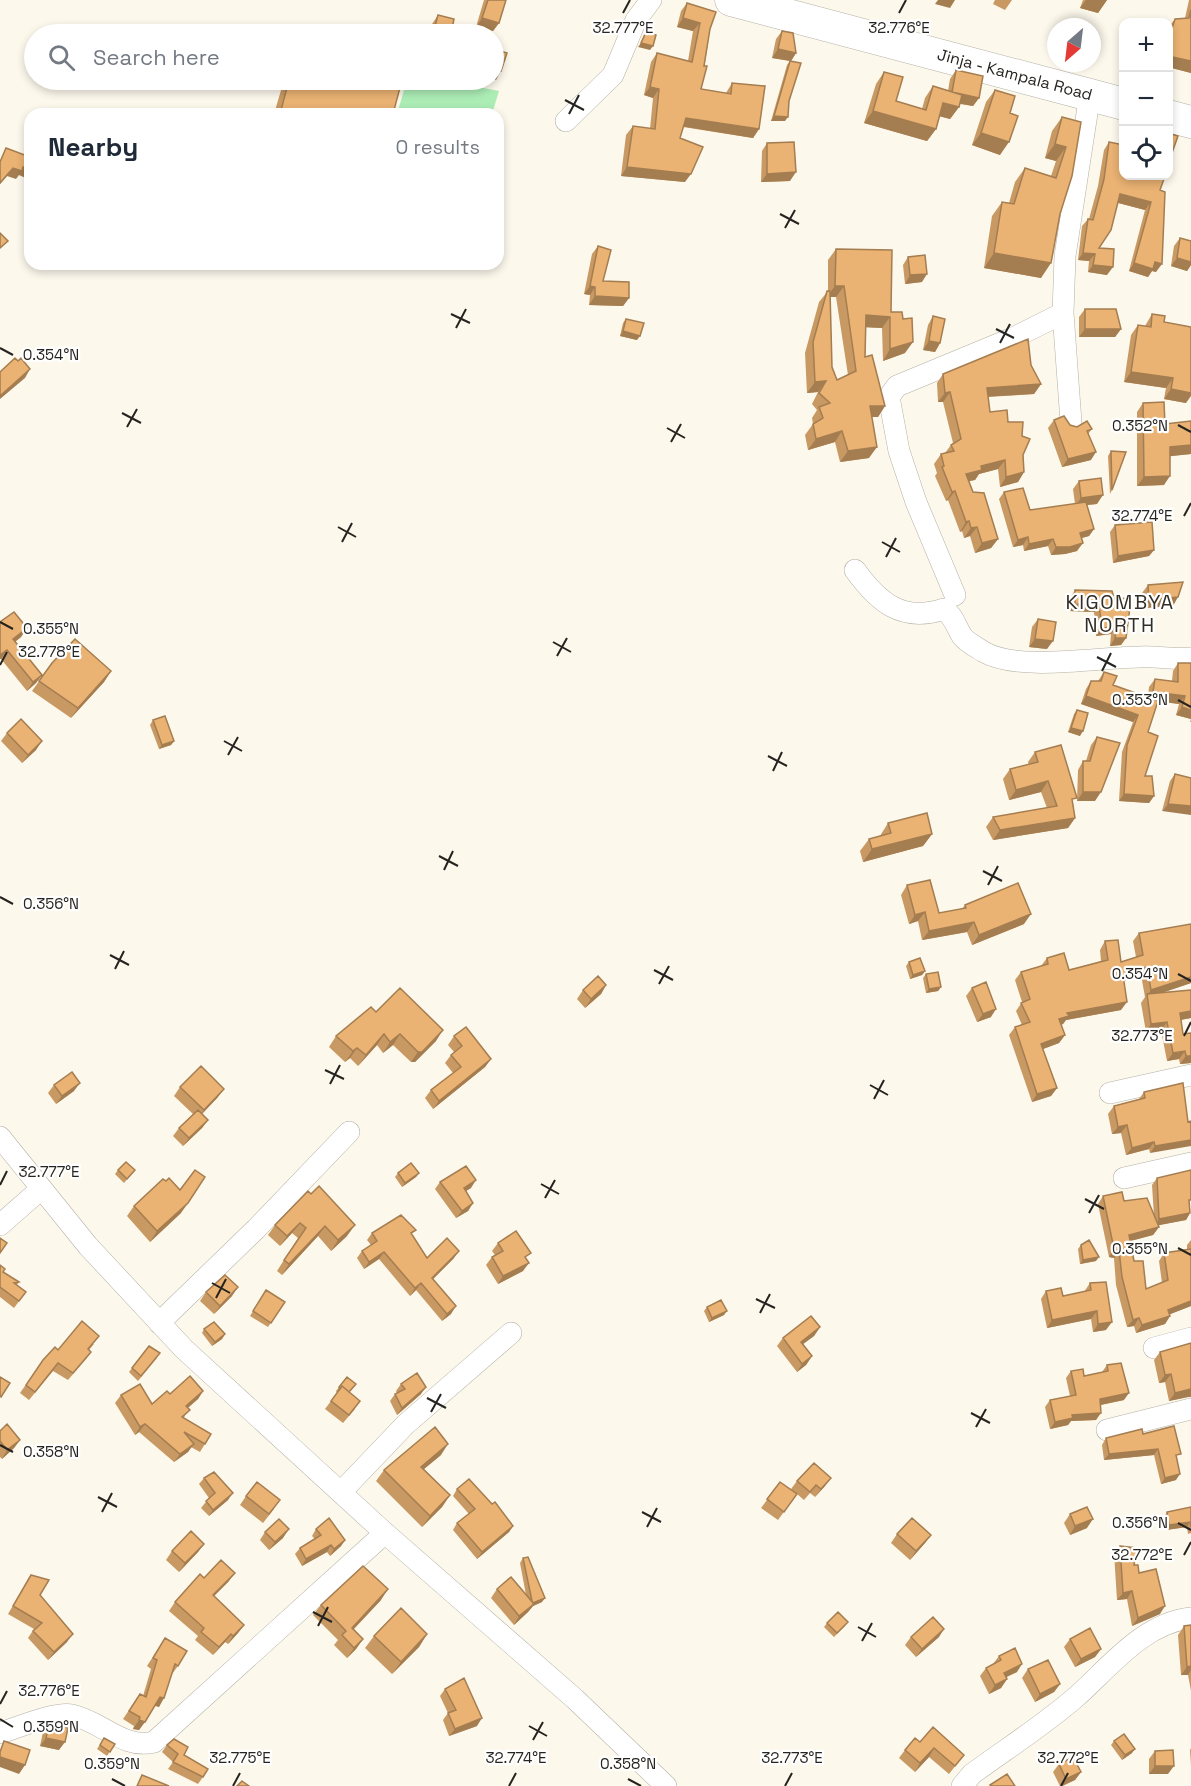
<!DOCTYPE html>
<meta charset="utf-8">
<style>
:root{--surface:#fff;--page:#f6f6f7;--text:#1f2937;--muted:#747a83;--line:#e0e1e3}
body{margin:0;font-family:"Space Grotesk",sans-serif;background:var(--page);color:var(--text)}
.controls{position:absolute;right:18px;top:18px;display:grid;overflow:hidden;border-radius:12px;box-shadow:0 3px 9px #0003}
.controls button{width:54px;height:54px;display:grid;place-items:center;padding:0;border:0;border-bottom:2px solid var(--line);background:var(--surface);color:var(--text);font:30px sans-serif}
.compass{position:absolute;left:1047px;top:18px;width:54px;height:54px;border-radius:50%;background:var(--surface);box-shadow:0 3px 9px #0003;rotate:208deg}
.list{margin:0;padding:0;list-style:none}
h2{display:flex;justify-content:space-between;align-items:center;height:78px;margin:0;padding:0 24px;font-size:26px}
h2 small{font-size:20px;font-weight:400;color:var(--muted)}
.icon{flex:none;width:33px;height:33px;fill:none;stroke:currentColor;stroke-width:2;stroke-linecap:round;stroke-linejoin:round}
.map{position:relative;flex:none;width:1191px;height:1786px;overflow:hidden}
.search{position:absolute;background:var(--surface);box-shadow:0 3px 9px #0003;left:24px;top:24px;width:480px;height:66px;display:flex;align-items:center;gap:15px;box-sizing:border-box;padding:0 21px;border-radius:33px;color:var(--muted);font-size:22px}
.panel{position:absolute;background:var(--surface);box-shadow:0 3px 9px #0003;left:24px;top:108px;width:480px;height:162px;border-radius:18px}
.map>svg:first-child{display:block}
</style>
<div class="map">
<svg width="1191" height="1786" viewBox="0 0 1191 1786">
<rect width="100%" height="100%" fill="#fdf8ec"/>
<!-- green -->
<path fill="#acedb6" d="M407 80H442L499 91 492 114H397Z"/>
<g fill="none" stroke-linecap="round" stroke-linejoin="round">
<!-- minor casing -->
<g stroke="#b4b0a5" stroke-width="22">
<path id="minor" d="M566 121 613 75 636 20 651 0
M1071 422 1063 313 1065 256 1090 94
M855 570C878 602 902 623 944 609 955 618 955 625 962 636 966 642 978 648 984 652 1019 672 1100 657 1140 657 1158 656 1174 660 1191 658
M955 595 916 502 899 451 889 397 897 386 1013 338 1063 313
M1110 1093 1191 1075
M0 1137 88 1246 184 1349 385 1533 575 1699 666 1786
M1124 1178 1191 1163
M0 1225 41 1189
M159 1323 256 1229 349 1132
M1154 1348 1191 1338
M1107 1430 1191 1409
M341 1492 406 1424 511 1333
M0 1733C17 1728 56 1711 72 1715 101 1721 124 1750 154 1742L385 1533
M962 1786 972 1774C1006 1749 1044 1725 1076 1697 1109 1668 1143 1623 1191 1618"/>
</g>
<!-- highway casing -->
<g stroke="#b4b0a5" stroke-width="33">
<path id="highway" d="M731 0 1124 104
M1168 116 1191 122"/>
</g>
<!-- minor -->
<use href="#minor" stroke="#fff" stroke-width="21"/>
<!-- highway -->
<use href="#highway" stroke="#fff" stroke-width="32"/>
</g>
<!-- wall -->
<path fill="#c99963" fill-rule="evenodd" d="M484 0H506L499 23 493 31 476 27Z
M995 0H1012L1005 10 993 4Z
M1083 0H1107L1098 13 1080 8Z
M1189 0H1191V73L1168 67V28L1175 19 1185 18Z
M687 3 710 29 701 89 726 93 732 83 759 129 753 138 683 127 680 138 685 182 621 176 626 135 633 126 650 129 653 98 644 95 651 62 657 53 688 61 693 31 677 27 681 11Z
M438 15 451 34H429L432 24Z
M782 31 796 53 791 61 789 101 785 121H771L787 65 790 61 772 58 776 39Z
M956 70 979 98 973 106 960 104 959 107 950 119 939 116 936 129 927 141 864 123 876 84 884 72 896 101 922 109 925 98 933 86 948 91 950 79Z
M284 80H402L393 114H274Z
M995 90 1010 113 1000 155 972 145 986 102Z
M1062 117 1081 122 1060 214 1041 278 984 268 992 216 1002 202 1009 203 1015 182 1025 168 1051 176 1056 161 1045 158 1052 131Z
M1109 142 1160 190 1156 272 1152 271 1148 277 1129 271 1145 210 1118 203 1099 248 1107 275 1088 272 1089 261 1078 260 1082 226 1088 219H1089L1098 186 1104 150Z
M767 143 790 181 761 182 762 151Z
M30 213V223L27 219Z
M1180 238 1191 241V265L1187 271 1171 266 1174 246Z
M598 246 603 281 629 298 623 306 589 305 590 295 584 294 592 254Z
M836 249 891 312 905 353 883 361 882 328 866 327 865 357 885 406 878 417H872L869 458 840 462 835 442 808 450 805 435 813 424 812 418 817 410 812 404 818 392 807 393 805 353 819 302 828 291V260ZM830 297H836L848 375 837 380 832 367Z
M908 257 922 282 905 284 903 265Z
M1085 309 1121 329 1115 337H1079V317Z
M1152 314 1164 322 1186 403 1164 399 1166 388 1124 382 1131 335 1138 325 1145 326Z
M933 316 940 343 935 352 923 350 928 325Z
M626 319 637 340 620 336 623 323Z
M1031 365 1041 384 1034 394 988 397 990 412 1008 422 1022 436 1024 472 1018 482 1000 487 998 469 979 474 975 480 969 481 973 492 998 539 991 548 975 553 970 536 964 538 962 531 960 532 948 500 946 501 935 476 937 473 934 464 941 454 945 453 951 445 953 443 943 402H938L937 383 943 374Z
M1143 403 1165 424 1191 421V457V454L1170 456 1164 485 1137 486V412Z
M1054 420 1077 427 1092 429 1088 434 1091 460 1062 467 1048 428Z
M1111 451 1112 490 1110 494 1108 456Z
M1079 481 1097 504 1087 505 1094 529 1089 536 1081 538 1077 551 1065 554 1051 555 1048 546 1024 551 1023 545 1013 547 999 499 1004 492 1030 510 1075 504 1073 489Z
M1115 525 1154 550 1149 556 1113 563 1110 532Z
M1148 585 1173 606 1144 608 1142 593Z
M1075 590 1112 591 1126 638 1121 645 1110 646 1111 634 1096 636 1094 612 1069 611 1070 598Z
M1038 619 1047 649 1029 647 1032 627Z
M0 622 27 628 21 637 15 642 42 675 36 683 27 691 1 659Z
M52 663 111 671 104 682 71 718 32 691Z
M1178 663H1191V722H1190L1191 719 1176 715 1179 704 1158 701 1148 732 1145 776 1154 796 1149 803 1119 801 1122 752 1133 722 1081 704 1086 689 1091 681H1098L1104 672 1113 685 1148 697 1149 687 1155 679 1172 681 1173 671Z
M1077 710 1080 736 1068 732 1074 714Z
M153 720 174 741 171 745 159 749 150 725Z
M7 733 36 750 22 763 1 741Z
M1097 737 1095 801H1077L1078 770 1083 761H1086L1091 745Z
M1035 752 1073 803 1075 818 1068 828 993 840 986 827 993 817 1047 808 1041 792 1009 800 1003 779 1010 769 1029 765 1028 762Z
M1175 774 1191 778 1162 811 1170 781Z
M888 823 932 834 923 846 863 862 860 851 869 839 880 836Z
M907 885 939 913 962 909 965 905 1024 924 972 945 967 932 922 940 918 921 909 924 901 895Z
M1139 933 1191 983 1161 993 1191 1018 1181 1020 1183 1034 1191 1063 1180 1064 1179 1059 1167 1061 1161 1030 1146 1032 1141 1003 1145 997 1141 975 1124 981 1121 1010 1066 1020 1063 1024 1061 1025 1065 1035 1059 1043 1043 1049 1057 1088 1051 1096 1032 1102 1009 1035 1015 1027 1022 1025 1016 1011 1022 1002 1015 980 1021 972 1041 966 1047 958 1069 970 1101 961 1100 950 1105 941 1121 962 1136 957 1133 941Z
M909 962 925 971 922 975 910 979 906 966Z
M926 974 941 987 938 991 926 993 923 978Z
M606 985 601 994 585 1008 577 999 583 990Z
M972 988 991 1017 977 1022 966 996Z
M376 1012 436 1041 415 1062H411L393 1045 383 1053 377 1045 358 1066 350 1058 345 1062 329 1047 336 1036Z
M454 1036 491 1059 485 1067 433 1109 425 1098 431 1090 453 1073 445 1063 451 1055 454 1052 448 1045Z
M54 1085 74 1091 56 1104 48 1093Z
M180 1087 218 1097 202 1114 208 1120 202 1128 183 1146 173 1136 179 1128 193 1114 174 1096Z
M1144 1092 1188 1122 1150 1153 1149 1149 1126 1155 1121 1133 1112 1134 1108 1114 1114 1106 1139 1099Z
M118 1170H135L124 1183 115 1174Z
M398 1173H419L416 1177 402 1187 395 1177Z
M1157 1178 1190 1206V1213L1186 1220 1158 1225 1159 1227 1153 1235 1130 1241 1134 1261 1146 1289 1162 1283 1159 1261 1164 1253 1187 1250V1245L1191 1240V1306L1170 1314V1316L1165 1324 1136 1333 1134 1326 1127 1327 1116 1285 1114 1258 1109 1257 1098 1204 1103 1196 1124 1201 1154 1216 1152 1185Z
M440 1182 471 1188 466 1191 473 1203 468 1211 456 1218 435 1189Z
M308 1191 347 1236 331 1251 318 1236 282 1275 277 1271 298 1238 292 1233 280 1246 268 1235 275 1225Z
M134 1206 181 1213 150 1242 127 1216Z
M372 1233 412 1235 427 1258H454L433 1279 451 1314 442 1321 416 1290 410 1296 379 1259 364 1269 357 1258 362 1251 371 1245 367 1240Z
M498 1243 527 1260 523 1271 498 1284 486 1265 492 1257 495 1255 492 1251Z
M1081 1245 1096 1261 1080 1264 1078 1249Z
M0 1265 3 1272 19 1282 17 1285 26 1292 14 1308 0 1297Z
M1090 1283 1106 1330 1093 1332 1091 1319 1047 1328 1041 1299 1046 1291 1063 1296 1084 1292Z
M266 1290 285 1302 268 1327 250 1316Z
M206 1292 232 1296 214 1314 200 1301Z
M707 1307 724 1315 709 1322 704 1311Z
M820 1327 814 1336 803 1344 812 1356 806 1365 797 1372 777 1346 783 1338Z
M204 1329 225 1334 222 1339 212 1346 202 1333Z
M94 1344 89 1350 91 1352 86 1359 68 1380 53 1371 29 1400 20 1393 43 1360 58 1350Z
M149 1346 157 1358 138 1381 129 1372Z
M1160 1352 1188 1397 1169 1401 1165 1382 1159 1383 1154 1360Z
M1107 1365 1124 1400 1101 1405 1096 1420 1071 1421 1068 1425 1050 1429 1045 1407 1050 1400 1070 1396 1066 1378 1071 1371 1084 1376 1102 1372Z
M347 1377 350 1392 355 1409 343 1423 325 1409 337 1393 336 1391Z
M401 1384 421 1394 397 1415 390 1401 395 1394 397 1393 396 1391Z
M203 1391 198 1399 188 1408 184 1418 211 1434 200 1452 191 1447 188 1452 174 1462 139 1432 135 1435 115 1403 121 1395 152 1404 170 1394Z
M0 1431 20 1440 14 1448 2 1459 0 1457Z
M1143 1434 1177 1459 1176 1480 1161 1484 1154 1455 1104 1460 1102 1445 1106 1438Z
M441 1455 424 1469 450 1495 442 1507 422 1527 376 1481 384 1470Z
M204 1478 228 1500 209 1516 201 1508 209 1498 199 1484Z
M797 1481 825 1486 815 1497 810 1493 804 1500 797 1494 778 1520 761 1508 780 1482 797 1494 791 1489Z
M457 1489 513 1526 509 1532 477 1559 453 1530 457 1523 469 1514 453 1496Z
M246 1496 274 1509 263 1523 240 1505Z
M1191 1507V1533L1188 1534 1187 1527 1166 1530 1164 1517 1167 1512Z
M1070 1514 1087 1528 1070 1535 1064 1523Z
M316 1529 345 1540 341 1546 330 1556 327 1552 302 1566 295 1554 300 1548 315 1539 312 1536Z
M265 1532 283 1538 269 1550 260 1540Z
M897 1534 931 1535 925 1543 910 1560 891 1543Z
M204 1544 198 1552 179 1572 166 1560 172 1551Z
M1120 1546 1139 1573 1160 1614 1132 1626 1127 1599 1117 1600 1114 1553Z
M523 1558 542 1602 533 1606 528 1612 514 1625 491 1598 497 1589 526 1595 520 1563Z
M31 1575 40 1595 67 1642 48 1660 28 1638 34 1629 8 1614Z
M204 1578 229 1581 214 1596 244 1625 238 1633 228 1644 225 1642 213 1655 195 1640 198 1636 169 1611 175 1602Z
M381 1600 354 1629 363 1639 356 1649 347 1658 334 1645 338 1640 313 1615 321 1605Z
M827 1623 845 1626 834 1637 824 1627Z
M1191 1625V1691L1188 1675H1181L1178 1635 1184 1626Z
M427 1634 419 1647 392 1674 365 1648 374 1636Z
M911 1637H939L916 1657 905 1645Z
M165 1638 178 1666 172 1674 159 1707 155 1706 139 1730 133 1729 134 1726 123 1719 140 1694 143 1696 151 1669 147 1666Z
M1070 1639 1101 1649 1095 1657 1075 1667 1064 1647Z
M999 1656 1017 1672 1006 1677 1007 1679 1001 1688 989 1694 980 1676 986 1668 993 1664Z
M1028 1669 1060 1684 1054 1692 1035 1702 1022 1678Z
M445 1689 477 1726 449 1736 443 1720 448 1713 440 1696Z
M49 1724 59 1750 40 1746 43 1732Z
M104 1738 115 1744 107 1756 97 1749Z
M1114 1741 1132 1753 1122 1760 1111 1745Z
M920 1742 964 1755 949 1774 929 1757 915 1772 899 1758 905 1750Z
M167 1745 184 1755 203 1777 198 1784 168 1769 173 1762 162 1752Z
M1191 1748V1766L1190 1750Z
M1155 1751 1168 1774H1149V1759Z
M1059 1764 1081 1772 1075 1780 1063 1786H1060L1053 1772Z"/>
<!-- shaded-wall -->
<path fill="#a47d50" d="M938 0H955L950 8 935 4Z
M1086 0H1107L1098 13 1080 8Z
M482 18 499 23 493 31 476 27Z
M683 18 700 23 693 31 677 27Z
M641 43 653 46 650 50 638 47Z
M778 49 796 53 791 61 772 58Z
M1168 56 1191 61V73L1168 67Z
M494 69 501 71 496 80 494 79Z
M650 87 659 89 653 98 644 95Z
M951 92 979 98 973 106 946 101Z
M943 103 959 107 950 119 935 115Z
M873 111 936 129 927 141 864 123Z
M774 116 788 117 785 121H771Z
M686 118 759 129 753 138 680 126Z
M981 133 1009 142 1000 155 972 145Z
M1055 144 1066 147 1056 161 1045 158Z
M23 167 30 170V180L19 175 16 179 7 176 0 184V183L13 168Z
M627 167 691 174 685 182 621 176Z
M796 172 790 181 761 182 767 174Z
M1120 194 1151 202 1145 210 1115 202Z
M994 253 1051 263 1041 278 984 268Z
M1083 253 1095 254 1089 261 1078 260Z
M1177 258 1191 262V265L1187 271 1171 266Z
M1155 262 1162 264 1156 272 1152 271 1148 277 1129 271 1134 263Z
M1093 265 1113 267 1107 275 1088 272Z
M927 274 922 282 905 284 910 275Z
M590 286 595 287 590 295 584 294Z
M835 286H844L836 297H827Z
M595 296 629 298 623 306 589 305Z
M866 315 890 317 882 328 859 327Z
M1085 329H1121L1115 337H1079Z
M623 331 640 336 637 340 620 336Z
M929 341 940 343 935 352 923 350Z
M913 342 905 353 883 361 890 349Z
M30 369 25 378 0 399V396Z
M1131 372 1173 378 1166 388 1124 382Z
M826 381 818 392 807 393 815 382Z
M1041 384 1034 394 980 397 987 388Z
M1171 389 1191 393V396L1186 403 1164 399Z
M950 392 943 402H938L945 393Z
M870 406H885L878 417H862Z
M842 431 835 442 808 450 816 439Z
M1191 445V454L1163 457 1170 447Z
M877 447 869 458 840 462 848 451Z
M1096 452 1091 460 1062 467 1068 459Z
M1005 460 998 469 979 474 975 480 959 483 966 474 981 466Z
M1024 472 1018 482 1000 487 1006 477Z
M1170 476 1164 485 1137 486 1144 477Z
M955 491 948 500 946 501 952 492Z
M1103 495 1097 504 1075 506 1081 498Z
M969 521 962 531 960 532 966 522Z
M977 527 970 536 964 538 971 528Z
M1094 529 1089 536 1075 540 1080 533Z
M1028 537 1023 545 1013 547 1018 540Z
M998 539 991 548 975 553 982 543Z
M1053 539 1048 546 1024 551 1029 544Z
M1083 543 1077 551 1065 554 1051 555 1056 547Z
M1154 550 1149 556 1113 563 1118 556Z
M1178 597 1173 606 1144 608 1149 600Z
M1075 604 1099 605 1094 612 1069 611Z
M1117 627 1111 634 1096 636 1102 628Z
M27 628 21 637 7 648 13 639Z
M1115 638H1126L1121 645 1110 646Z
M1035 639 1053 641 1047 649 1029 647Z
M7 650 1 659H0V655Z
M111 671 104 682 71 718 78 708Z
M42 675 36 683 27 691 33 682Z
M1153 692 1185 696 1179 704 1147 700Z
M1086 696 1138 715 1133 722 1081 704Z
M1182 707 1191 710V719L1176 715Z
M1071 728 1083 731 1080 736 1068 732Z
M42 741 36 750 22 763 28 755Z
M174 741 171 745 159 749 162 745Z
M1048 781 1041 792 1009 800 1016 790Z
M1083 792H1101L1095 801H1077Z
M1124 794 1154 796 1149 803 1119 801Z
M1168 804 1191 806V815L1162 811Z
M1075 818 1068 828 993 840 1000 830Z
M932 834 923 846 863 862 872 849Z
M925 912 918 921 909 924 915 915Z
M1031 914 1024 924 972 945 979 935Z
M974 922 967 932 922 940 929 931Z
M1147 967 1141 975 1117 983 1123 975Z
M925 971 922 975 910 979 913 975Z
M1191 977V983L1147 998V996L1151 990Z
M606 985 601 994 585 1008 591 999Z
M941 987 938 991 926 993 929 989Z
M1127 1002 1121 1010 1066 1020 1063 1024 1053 1028 1059 1019 1067 1013Z
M996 1009 991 1017 977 1022 983 1014Z
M1191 1011V1018L1174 1021 1180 1013Z
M1167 1022 1161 1030 1146 1032 1151 1024Z
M443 1030 436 1041 415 1062H411L418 1052Z
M384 1034 377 1045 358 1066 366 1055Z
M400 1034 393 1045 383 1053 390 1042Z
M1065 1035 1059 1043 1035 1052 1041 1044Z
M357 1048 350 1058 345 1062 353 1051Z
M1185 1051 1179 1059 1167 1061 1173 1053Z
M1186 1056H1191V1063L1180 1064Z
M491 1059 485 1067 433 1109 439 1101Z
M80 1083 74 1091 56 1104 62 1096Z
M1057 1088 1051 1096 1032 1102 1037 1094Z
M224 1089 218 1097 198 1118 204 1110Z
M208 1120 202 1128 183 1146 189 1138Z
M1127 1125 1121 1133 1112 1134 1118 1127Z
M1191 1140V1146L1150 1153 1155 1146Z
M1154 1142 1149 1149 1126 1155 1132 1148Z
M419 1173 416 1177 402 1187 405 1183Z
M476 1180 471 1188 459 1195 464 1188Z
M188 1203 181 1213 150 1242 157 1231Z
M473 1203 468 1211 456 1218 462 1211Z
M1190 1213 1186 1220 1155 1226 1159 1219Z
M300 1223 292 1233 280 1246 287 1236Z
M355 1225 347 1236 331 1251 338 1240Z
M325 1226 318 1236 282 1275 289 1264Z
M1159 1227 1153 1235 1123 1243 1129 1235Z
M1114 1249 1119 1250 1114 1258 1109 1257Z
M459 1251 454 1258 427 1285 432 1278Z
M384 1252 379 1259 364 1269 369 1262Z
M1099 1257 1096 1261 1080 1264 1083 1260Z
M529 1263 523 1271 498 1284 503 1276Z
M421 1283 416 1290 410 1296 415 1288Z
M238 1287 232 1296 214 1314 220 1306Z
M1191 1301V1306L1163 1317 1168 1310Z
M456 1306 451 1314 442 1321 447 1314Z
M727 1311 724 1315 709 1322 712 1318Z
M1097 1311 1091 1319 1047 1328 1052 1320Z
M1170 1316 1165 1324 1136 1333 1142 1325Z
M1139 1318 1134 1326 1127 1327 1133 1320Z
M1112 1322 1106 1330 1093 1332 1098 1324Z
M820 1327 814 1336 795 1350 801 1342Z
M225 1334 222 1339 212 1346 215 1342Z
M812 1356 806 1365 797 1372 802 1364Z
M1171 1374 1165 1382 1159 1383 1165 1375Z
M426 1387 421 1394 397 1415 402 1408Z
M1191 1389V1397H1188L1169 1401 1175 1393Z
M203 1391 198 1399 180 1414 186 1406Z
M1129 1393 1124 1400 1095 1406 1100 1399Z
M1101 1413 1096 1420 1071 1421 1068 1425 1050 1429 1055 1422 1072 1415Z
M145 1424 139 1432 135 1435 140 1427Z
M20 1440 14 1448 2 1459 7 1450Z
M194 1444 188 1452 174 1462 180 1454Z
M448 1444 441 1455 413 1478 421 1467Z
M1158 1449 1154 1455 1104 1460 1109 1454Z
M1180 1474 1176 1480 1161 1484 1165 1478Z
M831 1478 825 1486 815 1497 821 1489Z
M233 1493 228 1500 209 1516 213 1510Z
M450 1495 442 1507 422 1527 430 1516Z
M1093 1519 1087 1528 1070 1535 1075 1526Z
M1190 1522 1187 1527 1166 1530 1169 1525Z
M513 1526 509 1532 477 1559 482 1552Z
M289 1529 283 1538 269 1550 275 1542Z
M931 1535 925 1543 910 1560 916 1551Z
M345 1540 341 1546 330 1556 334 1549Z
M204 1544 198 1552 179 1572 185 1563Z
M331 1545 327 1552 302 1566 306 1559Z
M235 1573 229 1581 207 1603 213 1595Z
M388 1589 381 1600 345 1638 352 1628Z
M1132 1591 1127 1599 1117 1600 1123 1593Z
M545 1598 542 1602 533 1606 528 1612 514 1625 519 1616 532 1603Z
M1165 1606 1160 1614 1132 1626 1138 1618Z
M244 1625 238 1633 228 1644 233 1636Z
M944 1629 939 1637 916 1657 922 1649Z
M73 1634 67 1642 48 1660 54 1652Z
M231 1634 225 1642 213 1655 219 1647Z
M427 1634 419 1647 392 1674 401 1662Z
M363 1639 356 1649 347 1658 354 1648Z
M1101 1649 1095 1657 1075 1667 1081 1659Z
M1022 1664 1017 1672 998 1681 1004 1673Z
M1191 1666V1670L1188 1675H1181L1187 1667Z
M1007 1679 1001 1688 989 1694 995 1685Z
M1060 1684 1054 1692 1035 1702 1040 1694Z
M160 1697 164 1698 159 1707 154 1705Z
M482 1718 477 1726 449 1736 455 1729Z
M139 1720 145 1722 139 1730 133 1729Z
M46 1738 65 1742 59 1750 40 1746Z
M934 1748 929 1757 915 1772 920 1763Z
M1135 1749 1132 1753 1122 1760 1125 1755Z
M0 1757 25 1765 19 1774 0 1767Z
M1155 1766H1174L1168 1774H1149Z
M1081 1772 1075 1780 1061 1786 1066 1779Z"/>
<!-- building -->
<path fill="#eab273" stroke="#a47d50" stroke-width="1.5" d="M488 0H506L499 23 482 18Z
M687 3 716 12 710 29 704 66H707L701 89 731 94 732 83 765 86 759 129 686 118 680 138 703 147 691 174 627 167 633 126 655 129 659 89 650 87 657 53 692 62 700 23 683 18Z
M1191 10V61L1168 56V41L1175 19 1189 18Z
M438 15 454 19 451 34H433Z
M782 31 793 33 796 53 778 49Z
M646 32 656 35 653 46 641 43Z
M494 49 507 53 501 71 494 69Z
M790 61 801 63 789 101 788 117 774 116Z
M956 70 983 76 979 98 952 92Z
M884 72 903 77 896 101 926 110 933 86 962 95 959 107 943 103 936 129 873 111Z
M289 80H402L393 114H280Z
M995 90 1015 96 1010 113 1018 116 1009 142 981 133Z
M1062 117 1081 122 1072 176 1060 214 1051 263 994 253 1002 202 1014 204 1025 168 1056 178 1066 147 1055 144Z
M1168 133 1178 136 1168 164Z
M794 142 796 172 767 174V143Z
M1109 142 1124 145V176H1165L1160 190 1165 192 1162 264 1155 262 1153 269 1134 263 1151 202 1120 194 1111 230 1099 248 1114 249 1113 267 1093 265 1095 254 1083 253 1088 219 1093 220 1104 179Z
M6 148 30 157V170L23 167 22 171 13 168 0 183V162Z
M0 233 8 241 0 248Z
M1180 238 1191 241V262L1177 258Z
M598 246 611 250 603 281 629 282V298L595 296V287L590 286Z
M836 249 892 250 891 312H902L903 319 912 318 913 342 890 349V317L866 315 865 357 872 355 885 406H870L877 447 848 451 842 431 816 439 813 424 823 418 819 407 830 403 819 393 826 381 815 382 813 342 827 291H830L832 367 837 380 856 371 844 286H835Z
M925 255 927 274 910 275 908 257Z
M1085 309H1116L1121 329H1085Z
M1152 314 1165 316 1164 322 1191 327V393L1171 389 1173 378 1131 372 1138 325 1151 327Z
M933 316 945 319 940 343 929 341Z
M626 319 644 323 640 336 623 331Z
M1028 339 1031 365 1041 384 987 388 990 412 1007 410 1008 422H1023L1022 436 1030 439 1023 455 1024 472 1006 477 1005 460 981 466 982 470 966 474 973 492 984 493 998 539 982 543 977 527 971 528 969 521 966 522 955 491 952 492 942 467 944 466 941 454 954 451 951 445 961 439 950 392 945 393 943 374Z
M15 358 18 361 21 358 30 369 0 396V372Z
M1164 402 1165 424 1191 421V445L1170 447V476L1144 477 1143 403Z
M1064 416 1070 425 1077 427 1087 421 1092 429 1087 431 1096 452 1068 459 1054 420Z
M1111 451 1126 452 1112 490Z
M1101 478 1103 495 1081 498 1079 481Z
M1023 488 1030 510 1086 502 1094 529 1080 533 1083 543 1070 547H1056L1053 539 1029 544 1028 537 1018 540 1004 492Z
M1152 522 1154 550 1118 556 1115 525Z
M1183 582 1178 597 1149 600 1148 585Z
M1075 590 1112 591 1115 601 1121 598 1131 599 1126 638H1115L1117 627 1102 628 1099 605 1075 604Z
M14 612 27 628 13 639 42 675 33 682 7 650 0 655V622Z
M1038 619 1056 622 1053 641 1035 639Z
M75 639 111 671 78 708 39 681 52 663Z
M1178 663H1191V710L1182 707 1185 696 1153 692 1155 679 1178 682Z
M1104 672 1117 676 1113 685 1158 701 1148 732 1158 736 1145 776H1152L1154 796 1124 794 1127 745 1138 715 1086 696 1091 681H1101Z
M1077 710 1088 713 1083 731 1071 728Z
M165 716 174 741 162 745 153 720Z
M21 719 42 741 28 755 7 733Z
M1097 737 1120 743 1101 792H1083V761H1090Z
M1061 745 1077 798 1072 799 1075 818 1000 830 993 817 1057 806 1048 781 1016 790 1010 769 1038 762 1035 752Z
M1175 774 1191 778V806L1168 804Z
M927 813 932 834 872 849 869 839 891 833 888 823Z
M930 880 939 913 966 908 965 905 1018 883 1031 914 979 935 974 922 929 931 925 912 915 915 907 885Z
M1191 924V977L1151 990 1147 967 1123 975 1127 1002 1067 1013 1069 1016 1059 1019 1065 1035 1041 1044 1057 1088 1037 1094 1015 1027 1030 1022 1021 1003 1030 999 1021 972 1048 964 1047 958 1064 953 1069 970 1108 960 1105 941 1118 940 1121 962 1143 955 1139 933Z
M920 958 925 971 913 975 909 962Z
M938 972 941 987 929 989 926 974Z
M598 976 606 985 591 999 583 990Z
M986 982 996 1009 983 1014 972 988Z
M400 988 443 1030 422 1052H418L400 1034 390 1042 384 1034 366 1055 357 1048 353 1051 336 1036 371 1007 376 1012Z
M1191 990V1011L1180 1013 1183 1034 1191 1033V1056H1186L1185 1051 1173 1053 1167 1022 1151 1024 1147 994Z
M466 1027 491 1059 439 1101 431 1090 461 1067 451 1055 462 1046 454 1036Z
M201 1066 224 1089 204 1110 180 1087Z
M72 1072 80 1083 62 1096 54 1085Z
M1183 1083 1188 1122 1191 1121V1140L1155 1146 1154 1142 1132 1148 1127 1125 1118 1127 1114 1106 1145 1098 1144 1092Z
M198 1110 208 1120 189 1138 179 1128Z
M126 1162 135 1170 127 1179 118 1170Z
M411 1163 419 1173 405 1183 398 1173Z
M466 1166 476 1180 464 1188 473 1203 462 1211 440 1182Z
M195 1170 205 1177 188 1203 157 1231 134 1206 163 1179 166 1181 169 1178 180 1190Z
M1191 1170V1200H1189L1190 1213 1159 1219 1157 1178Z
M319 1186 355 1225 338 1240 325 1226 289 1264 284 1260 306 1228 300 1223 287 1236 275 1225 308 1191 311 1194Z
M1122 1192 1124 1201 1147 1198 1159 1227 1129 1235 1134 1261H1143L1146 1289 1168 1280 1164 1253 1191 1249V1301L1168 1310 1170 1316 1142 1325 1139 1318 1133 1320 1122 1277 1119 1250 1114 1249 1103 1196Z
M401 1215 416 1230 411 1233 427 1258 447 1238 459 1251 432 1278 456 1306 447 1314 421 1283 415 1288 384 1252 369 1262 362 1251 377 1241 372 1233Z
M516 1231 531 1253 525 1257 529 1263 503 1276 492 1257 503 1251 498 1243Z
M0 1238 7 1243 0 1253Z
M1089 1240 1099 1257 1083 1260 1081 1245Z
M0 1265 5 1269 3 1272 19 1282 14 1283 26 1292 19 1301 0 1287Z
M225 1275 238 1287 220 1306 206 1292Z
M1106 1282 1112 1322 1098 1324 1097 1311 1052 1320 1046 1291 1061 1288 1063 1296 1091 1290 1090 1283Z
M266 1290 285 1302 271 1323 253 1311Z
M721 1300 727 1311 712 1318 707 1307Z
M811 1316 820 1327 801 1342 812 1356 802 1364 783 1338Z
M82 1321 99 1336 88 1349 91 1352 73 1373 58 1363 35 1392 26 1385 43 1360 55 1347 58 1350Z
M214 1322 225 1334 215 1342 204 1329Z
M1191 1343V1389L1175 1393 1171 1374 1165 1375 1160 1352Z
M149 1346 160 1353 141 1376 132 1368Z
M1121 1363 1129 1393 1100 1399 1101 1413 1072 1415 1073 1418 1055 1422 1050 1400 1076 1395 1071 1371 1083 1369 1084 1376 1108 1371 1107 1365Z
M417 1373 426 1387 402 1408 395 1394 405 1389 401 1384Z
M190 1376 203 1391 186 1406 190 1410 182 1417 211 1434 205 1444 184 1432 194 1444 180 1454 145 1424 140 1427 121 1395 140 1384 152 1404 167 1391 170 1394Z
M0 1377 10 1383 1 1397 0 1396Z
M347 1377 356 1384 349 1392 342 1386 340 1389 339 1387Z
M342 1386 360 1401 349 1415 331 1401Z
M7 1424 20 1440 7 1450 0 1441V1431Z
M1174 1426 1181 1454 1176 1455 1180 1474 1165 1478 1158 1449 1109 1454 1106 1438 1142 1429 1143 1434Z
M435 1427 448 1444 421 1467 450 1495 430 1516 384 1470Z
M814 1463 831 1478 821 1489 816 1485 810 1492 797 1481Z
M214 1472 233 1493 213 1510 206 1501 215 1493 204 1478Z
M469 1479 492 1504 495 1502 513 1526 482 1552 457 1523 475 1509 457 1489Z
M257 1482 280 1500 269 1514 246 1496Z
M780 1482 797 1494 784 1512 767 1499Z
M1087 1507 1093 1519 1075 1526 1070 1514Z
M1191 1507V1527L1190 1522 1169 1525 1167 1512Z
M329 1518 345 1540 334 1549 331 1545 306 1559 300 1548 321 1535 316 1529Z
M912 1518 931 1535 916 1551 897 1534Z
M279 1519 289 1529 275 1542 265 1532Z
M191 1531 204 1544 185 1563 172 1551Z
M1120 1546 1137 1548 1134 1565H1138L1139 1573 1156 1569 1165 1606 1138 1618 1132 1591 1123 1593Z
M528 1557 545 1598 533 1603 532 1601 523 1558Z
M221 1560 235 1573 213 1595 244 1625 233 1636 231 1634 219 1647 201 1632 204 1628 175 1602 200 1574 204 1578Z
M363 1566 388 1589 352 1628 363 1639 354 1648 342 1635 346 1631 321 1605Z
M31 1575 49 1580 40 1595 73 1634 54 1652 33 1631 42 1623 13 1606Z
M511 1577 534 1604 519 1616 497 1589Z
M401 1608 427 1634 401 1662 374 1636Z
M838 1612 848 1622 837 1633 827 1623Z
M933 1617 944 1629 922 1649 911 1637Z
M1191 1625V1666L1187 1667 1184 1626Z
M1090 1628 1101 1649 1081 1659 1070 1639Z
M165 1638 187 1651 178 1666 175 1664 164 1698 160 1697 145 1722 139 1720 140 1717 129 1711 140 1694 146 1697 157 1660 153 1658Z
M1015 1648 1022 1664 1004 1673 1007 1679 995 1685 986 1668 1001 1660 999 1656Z
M1048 1660 1060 1684 1040 1694 1028 1669Z
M464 1678 482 1718 455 1729 448 1713 456 1710 445 1689Z
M49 1724 68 1728 65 1742 46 1738Z
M933 1727 964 1755 955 1766 934 1748 920 1763 905 1750 915 1738 920 1742Z
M1124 1734 1135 1749 1125 1755 1114 1741Z
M104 1738 115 1744 110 1752 100 1745Z
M174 1739 188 1747 184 1755 208 1769 203 1777 173 1762 178 1754 167 1745Z
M4 1741 30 1750 25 1765 0 1757V1752Z
M1173 1750 1174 1766H1155V1751Z
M1073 1757 1081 1772 1066 1779 1059 1764Z
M1007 1774 1015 1786H991L990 1785Z
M142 1775 169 1786H137Z
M242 1781 249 1786H237Z"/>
<!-- ticks -->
<path fill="none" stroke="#262420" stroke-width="2" d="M623 13 630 0M899 13 906 0M565 100 584 110M569 114 579 95M780 214 799 224M785 228 795 210M451 314 470 323M456 328 466 309M996 329 1014 338M1000 343 1010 324M0 348 13 355M122 413 141 423M1178 425 1191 432M127 427 137 409M667 428 685 438M671 442 681 424M1184 516 1191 503M338 527 356 537M342 542 352 523M882 542 900 552M886 557 896 538M0 622 13 629M553 642 571 652M557 656 567 638M1097 657 1116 667M0 665 7 652M1102 671 1111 653M1178 700 1191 707M224 741 242 751M228 755 238 737M768 756 787 766M773 771 782 752M439 856 458 866M444 870 453 851M983 871 1002 881M988 885 998 866M0 897 13 904M110 955 129 965M115 969 124 951M654 970 673 980M1178 974 1191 981M659 984 669 966M1184 1036 1191 1022M325 1070 344 1079M330 1084 340 1065M870 1085 888 1095M874 1099 884 1080M541 1184 559 1194M0 1185 7 1171M545 1198 555 1180M1085 1199 1104 1209M1089 1213 1099 1195M1178 1248 1191 1255M212 1283 230 1293M216 1298 226 1279M756 1299 775 1308M760 1313 770 1294M427 1398 446 1408M431 1412 441 1394M971 1413 990 1423M976 1427 986 1409M0 1445 13 1452M98 1497 117 1507M102 1512 112 1493M642 1512 661 1522M1178 1523 1191 1530M647 1527 657 1508M1184 1555 1191 1542M313 1612 332 1622M318 1626 328 1607M858 1627 876 1637M862 1641 872 1623M0 1704 7 1691M0 1719 13 1727M529 1726 547 1736M533 1740 543 1722M112 1779 125 1786M628 1779 641 1786M233 1786 240 1773M509 1786 516 1773M785 1786 792 1773M1061 1786 1068 1773"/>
<g text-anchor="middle" stroke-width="4.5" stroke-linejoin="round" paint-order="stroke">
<!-- street labels -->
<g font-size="16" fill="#262420" stroke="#fff">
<text transform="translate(1015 74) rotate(15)" y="6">Jinja - Kampala Road</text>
</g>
<!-- quarter labels -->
<g font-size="20" letter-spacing="1.5" fill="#322e25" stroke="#fff">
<text x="1120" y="609">KIGOMBYA<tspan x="1120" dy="23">NORTH</tspan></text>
</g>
</g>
<g font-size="15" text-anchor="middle" fill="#262420" stroke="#fff" stroke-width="4.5" stroke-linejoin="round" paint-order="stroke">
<text x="623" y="33">32.777°E</text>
<text x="899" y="33">32.776°E</text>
<text x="51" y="360">0.354°N</text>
<text x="1140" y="431">0.352°N</text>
<text x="1142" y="521">32.774°E</text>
<text x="51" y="634">0.355°N</text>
<text x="49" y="657">32.778°E</text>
<text x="1140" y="705">0.353°N</text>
<text x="51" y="909">0.356°N</text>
<text x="1140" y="979">0.354°N</text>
<text x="1142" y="1041">32.773°E</text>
<text x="49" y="1177">32.777°E</text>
<text x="1140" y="1254">0.355°N</text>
<text x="51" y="1457">0.358°N</text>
<text x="1140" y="1528">0.356°N</text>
<text x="1142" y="1560">32.772°E</text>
<text x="49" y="1696">32.776°E</text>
<text x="51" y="1732">0.359°N</text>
<text x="240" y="1763">32.775°E</text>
<text x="516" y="1763">32.774°E</text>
<text x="792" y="1763">32.773°E</text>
<text x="1068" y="1763">32.772°E</text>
<text x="112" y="1769">0.359°N</text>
<text x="628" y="1769">0.358°N</text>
</g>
</svg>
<div class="controls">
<button>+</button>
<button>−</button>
<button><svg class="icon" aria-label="locate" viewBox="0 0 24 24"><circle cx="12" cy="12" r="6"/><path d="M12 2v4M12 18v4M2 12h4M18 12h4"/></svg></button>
</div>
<svg class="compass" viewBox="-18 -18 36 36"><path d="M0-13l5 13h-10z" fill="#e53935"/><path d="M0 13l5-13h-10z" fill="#747a83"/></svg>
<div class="search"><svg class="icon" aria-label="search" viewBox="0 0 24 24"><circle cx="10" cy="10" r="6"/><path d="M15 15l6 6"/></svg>Search here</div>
<section class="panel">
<h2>Nearby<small>0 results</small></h2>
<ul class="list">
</ul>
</section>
</div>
